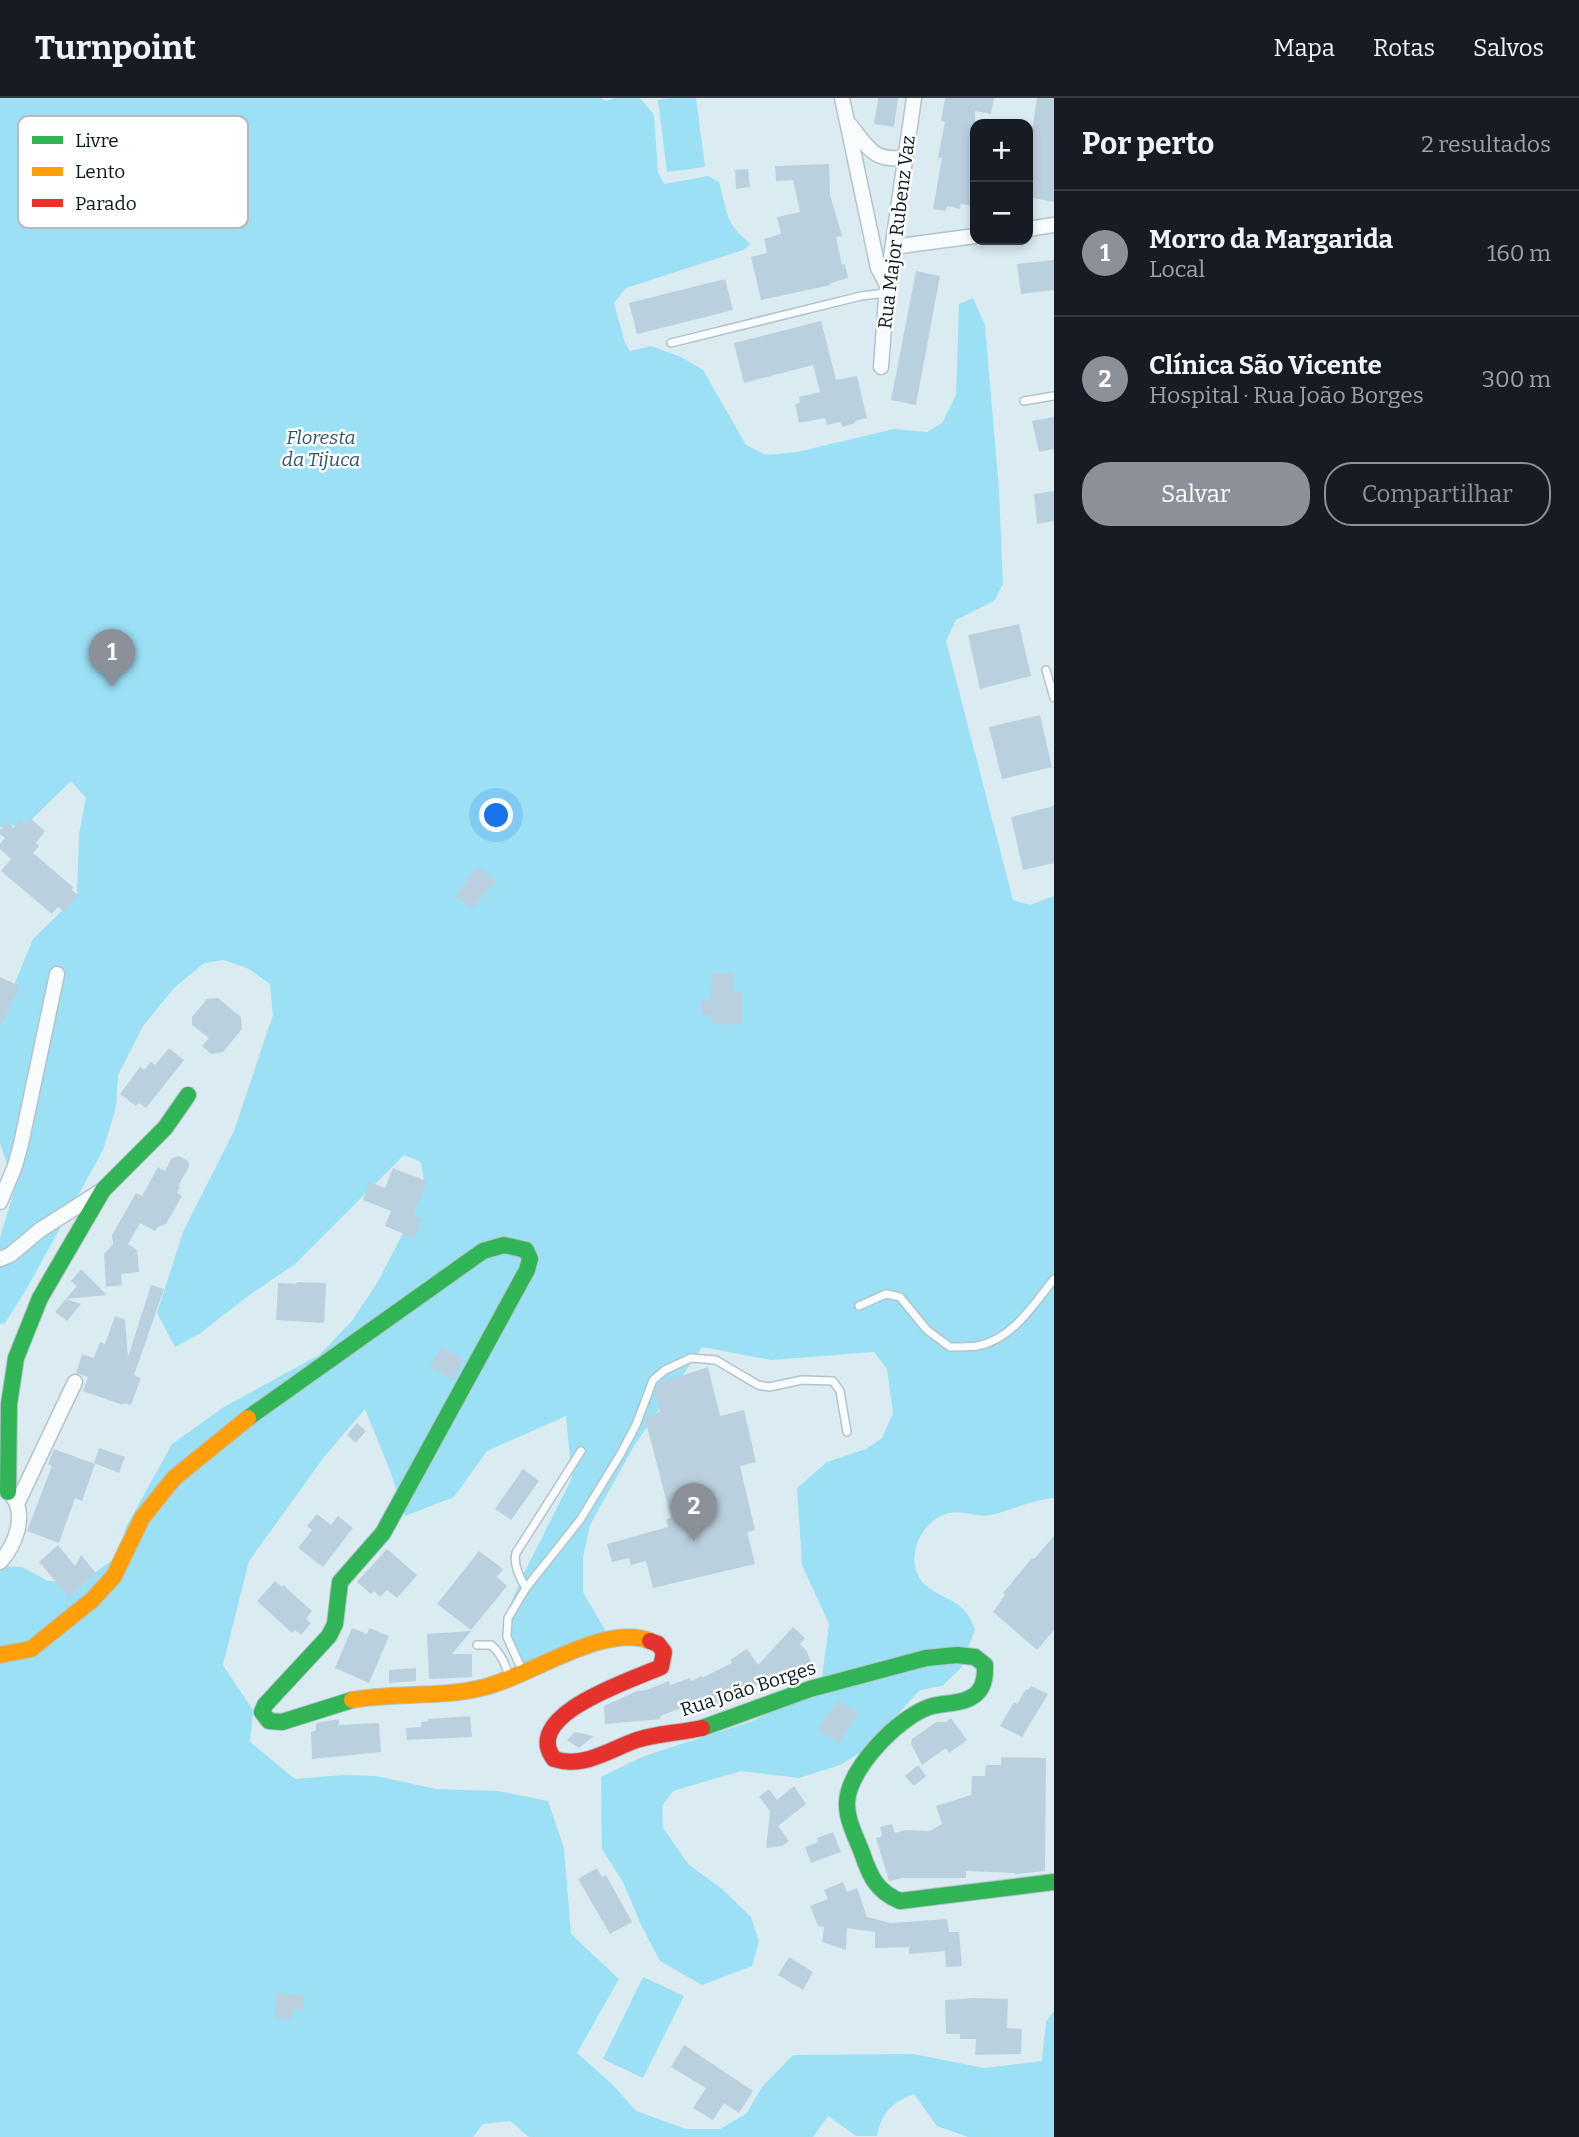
<!DOCTYPE html>
<html lang="pt">
<meta charset="utf-8">
<style>
:root{--surface:#171b24;--page:#242831;--text:#f1f3f6;--muted:#9ea1a6;--line:#363941;--accent:#8c9099}
body{margin:0;font-family:Bitter,serif;background:var(--page);color:var(--text)}
.controls{position:absolute;right:21px;top:21px;display:grid;overflow:hidden;border-radius:14px;box-shadow:0 4px 10px #0003}
.controls button{width:63px;height:63px;display:grid;place-items:center;padding:0;border:0;border-bottom:2px solid var(--line);background:var(--surface);color:var(--text);font:35px sans-serif}
.you{position:absolute;left:497px;top:718px;width:24px;height:24px;margin:-18px;border:5px solid #fff;border-radius:50%;background:#1a73e8;box-shadow:0 0 0 10px #1a73e833}
.badge{display:grid;place-items:center;width:46px;height:46px;border-radius:50%;background:var(--accent);color:#fff;font-size:23px;font-weight:700}
.pin{position:absolute;translate:-50% -58px;filter:drop-shadow(0 2px 4px #0008)}
.pin::after{content:'';position:absolute;top:37px;width:24px;height:21px;background:inherit;clip-path:polygon(0 0,100% 0,50% 100%)}
.list{margin:0;padding:0;list-style:none}
h2{display:flex;justify-content:space-between;align-items:center;height:91px;margin:0;padding:0 28px;font-size:30px}
h2 small{font-size:23px;font-weight:400;color:var(--muted)}
.list li{display:grid;grid-template-columns:46px 1fr auto;gap:21px;align-items:center;box-sizing:border-box;height:126px;padding:0 28px;border-top:2px solid var(--line)}
.list b{display:block;font-size:26px;white-space:nowrap}
.list p{margin:0;font-size:23px;white-space:nowrap;color:var(--muted)}
.list em{font-size:23px;font-style:normal;color:var(--muted)}
.actions{display:flex;gap:14px;padding:21px 28px}
.actions a{flex:1;padding:16px 0;border:2px solid var(--accent);border-radius:28px;text-align:center;font-size:24px;color:var(--accent)}
.actions .main{background:var(--accent);color:#fff}
.map{position:relative;flex:none;width:1054px;height:2039px;overflow:hidden}
header{display:flex;align-items:center;gap:42px;box-sizing:border-box;height:98px;padding:0 35px;background:var(--surface);border-bottom:2px solid var(--line)}
header strong{font-size:33px}
nav{display:flex;gap:38px;margin-inline-start:auto;font-size:24px}
main{display:flex}
aside{flex:1;background:var(--surface)}
.map>svg:first-child{display:block}
</style>
<header>
<strong>Turnpoint</strong>
<nav><a>Mapa</a><a>Rotas</a><a>Salvos</a></nav>
</header>
<main>
<div class="map">
<svg width="1054" height="2039" viewBox="0 0 1054 2039">
<rect width="100%" height="100%" fill="#daecf2"/>
<!-- green -->
<path fill="#9be0f4" d="M0 0H601L606 3 615 0H640L654 17 658 74 664 86 708 78 719 84C728 115 724 125 751 146L743 152 626 190 614 205 625 245 630 253 651 248 681 259 703 272 746 347 766 357 797 354 894 331 927 334 942 325 956 297 959 206 973 200 985 227 999 392 1003 486 994 503 956 522 946 543 1013 802 1030 807 1054 798V1400C1032 1402 1012 1412 991 1417 977 1420 963 1412 948 1415 922 1422 905 1458 920 1481 930 1496 952 1499 964 1512 969 1517 972 1525 975 1531L961 1570 942 1588 920 1592 866 1651 840 1667 799 1680 741 1673 673 1693 662 1708 663 1730 689 1767 721 1790 751 1819 759 1844 752 1868 702 1887 660 1863 642 1829 623 1784 602 1751 601 1679 644 1658 750 1624 798 1602 822 1579 829 1526 802 1467 797 1390 827 1364 866 1351 882 1340 893 1315 887 1271 874 1254 771 1262 702 1249 634 1348 590 1427 583 1459V1494L606 1534 522 1566 504 1522 521 1481 572 1380 566 1318 487 1353 454 1399 405 1418 389 1370 365 1311 324 1359 249 1463 223 1567 253 1612 250 1644 295 1681 342 1677 376 1678 436 1691 498 1693 548 1703 564 1750 571 1836 619 1881 577 1955 613 1987 636 2013 686 2031H720L746 2016 762 1989 793 1957 913 1956 984 1970 1042 1963 1046 1924 1054 1913V2039H968L937 2028 914 1996C892 2004 882 2014 877 2038H856L828 2018 813 2039H529L510 2023 483 2026 473 2039H0V1468L22 1469 48 1483H83L118 1458 126 1429 172 1346 224 1309 319 1257 351 1224 377 1185 411 1120 424 1084 421 1064 404 1057 295 1166 251 1196 199 1236 175 1249 157 1215 183 1134 234 1033 273 917 270 886 249 871 224 862 204 865 174 890 143 928 118 977 116 1009 103 1052 26 1192 5 1225 0 1226V1140L15 1089 0 1045V921L33 841 77 798 79 736 86 700 71 683 27 726 0 729Z
M671 0H696L705 69 667 74 658 2Z
M643 1879 684 1898 643 1980 603 1961Z"/>
<!-- building -->
<path fill="#bbd0df" d="M878 0H898L894 29 874 26Z
M945 0H994L991 16 975 13V64L972 80H975V105L973 108 961 106 960 111 947 108 946 113 933 111 942 60 938 59 945 24 941 23Z
M1037 0H1054V104L1028 99V27L1033 28Z
M829 66 830 97 842 138 836 139 842 167 845 166 848 180 830 185 831 187 761 202 751 159 767 155 764 141 781 136 777 119 800 114 793 82 776 83 775 68Z
M748 71 750 89 736 91 735 72Z
M1054 162V192L1021 196 1017 166Z
M916 173 940 178 916 307 891 302Z
M725 181 733 212 637 236 629 205Z
M821 223 836 282 857 278 867 320 855 323V325L842 329 840 324 827 327 825 320 799 325 795 306 800 305 799 299 820 294 813 267 744 285 734 245Z
M1054 319V351L1039 354 1032 323Z
M1054 393V423L1037 426 1034 396Z
M1019 526 1031 578 980 591 968 537Z
M1040 617 1052 669 1002 681 989 629Z
M1054 708V765L1023 772 1011 719Z
M30 720 45 733 36 745 39 748 33 755 73 789 72 792 78 797 64 814 58 809 52 816 1 773 11 761 0 751V746L5 740 0 736V732L7 724 13 730 19 723 24 727Z
M478 769 496 782 472 811 455 798Z
M712 875H734V894H742V927L712 926 713 917H702V902H711Z
M0 879 20 888 0 930Z
M218 900 241 919 242 931 223 954 211 956 202 948 209 940 192 927V919L207 901Z
M169 950 184 962 146 1010 139 1005 136 1008 120 996 140 969 144 972 151 964 155 967Z
M179 1058 188 1063 189 1069 178 1088 180 1089 177 1095 182 1098 166 1126 158 1129 155 1133 140 1125 128 1146 137 1152 139 1174 121 1176 122 1187 106 1189 104 1156 113 1146 112 1137 136 1095 142 1098 158 1069 165 1073 172 1060Z
M393 1070 427 1083 413 1117 422 1121 414 1140 385 1128 391 1113 363 1102 370 1084 385 1090Z
M81 1171 107 1197 66 1201 77 1188 71 1183Z
M297 1184 326 1185 324 1225 276 1222 278 1185 296 1186Z
M151 1187 164 1191 134 1277 141 1280 131 1307 124 1305 123 1307 83 1293 88 1279 76 1275 82 1256 94 1260 100 1244 105 1246 115 1218 125 1222 128 1259Z
M66 1201 81 1206 67 1223 55 1214Z
M441 1249 464 1261 453 1282 430 1269Z
M708 1269 720 1318 744 1312 756 1364 740 1368 755 1432 747 1434 755 1466 653 1490 646 1463 631 1467 629 1460 612 1464 607 1446 668 1429 666 1421 671 1420 645 1321 646 1318 660 1314 655 1294 659 1285Z
M357 1325 366 1333 356 1345 347 1337Z
M99 1350 125 1359 119 1375 94 1365Z
M54 1351 95 1366 82 1403 75 1400 59 1445 27 1433 52 1368 48 1366Z
M523 1371 539 1383 511 1422 495 1411Z
M317 1416 331 1427 338 1418 353 1430 323 1469 298 1450 312 1432 307 1428Z
M1054 1438V1532L1037 1552 993 1514 1005 1497 1003 1495 1032 1460 1034 1461Z
M58 1447 75 1468 81 1457 96 1475 69 1499 39 1464Z
M387 1451 417 1477 397 1500 387 1492 380 1499 374 1493 371 1496 357 1484Z
M479 1453 503 1471 497 1479 507 1488 471 1532 437 1506Z
M275 1483 282 1489 283 1487 312 1513 306 1521 311 1525 301 1537 295 1532 292 1535 257 1503Z
M793 1529 805 1540 800 1546 806 1552 813 1568 792 1581 786 1574 777 1584 771 1578 718 1612 713 1602 699 1608 697 1604 660 1618 661 1621 605 1626 604 1608 637 1593 646 1592 669 1583 670 1587 690 1580 691 1583 702 1578V1580L732 1565 730 1562 747 1551 758 1567Z
M352 1530 367 1536 369 1530 389 1538 369 1585 335 1570Z
M471 1533 452 1556H472V1579L429 1581 427 1536Z
M416 1570V1583L389 1585V1572Z
M1031 1588 1048 1596 1022 1639 1000 1628 1014 1604 1017 1606 1026 1591 1028 1592Z
M838 1602 858 1615 839 1645 818 1632Z
M470 1618 472 1639 407 1642 406 1630 421 1629V1624L428 1623V1621Z
M951 1620 967 1642 949 1655 946 1650 922 1667 911 1646 912 1641 936 1624H946Z
M339 1621V1627L379 1625 381 1654 312 1661 311 1634 316 1632V1625Z
M575 1634 594 1638 579 1650 567 1642Z
M1001 1659 1046 1660 1045 1773 1015 1776V1775L966 1773V1780H902L889 1783 876 1740 882 1738 880 1729 892 1726 895 1735 905 1732 930 1733 942 1726 936 1708 971 1697 972 1678H985L986 1667H1001Z
M918 1667 926 1678 914 1688 905 1678Z
M794 1688 806 1706 778 1728 789 1743 782 1748 766 1750 770 1713 759 1699 769 1691 777 1702Z
M833 1734 841 1754 811 1765 805 1749 818 1744 817 1740Z
M597 1770 602 1779 606 1777 632 1824 610 1836 578 1781Z
M843 1784 847 1794 857 1790 867 1819 891 1825 947 1821 949 1834H959L962 1868 946 1869 945 1853 909 1856V1849L875 1850V1834L847 1830 846 1852 822 1844 824 1829 818 1828 810 1808 828 1801 824 1792Z
M789 1859 813 1874 803 1892 778 1877Z
M277 1895 304 1898 303 1912 293 1911 291 1922 274 1920Z
M975 1900 1008 1901 1007 1930 1022 1931 1021 1956 975 1957 976 1941H960V1936H946L945 1902Z
M684 1947 753 1993 739 2015 724 2005 713 2022 693 2010 706 1990 671 1969Z"/>
<g fill="none" stroke-linecap="round" stroke-linejoin="round">
<!-- lane casing -->
<g stroke="#b4c3c8" stroke-width="10">
<path id="lane" d="M671 245 861 198 886 195
M1024 303 1054 298
M1046 572 1054 600
M859 1208 886 1196 900 1199 927 1232 950 1249C959 1249 969 1249 977 1248 1013 1241 1033 1207 1054 1181
M526 1490C520 1481 513 1466 516 1455L581 1353
M477 1547H491C501 1555 506 1567 509 1579
M522 1572 507 1539 508 1520 526 1490 580 1422 620 1357 636 1327 653 1282 665 1272 691 1260 716 1262 758 1287 769 1289 802 1282 833 1283 840 1293 847 1334"/>
</g>
<!-- street casing -->
<g stroke="#b4c3c8" stroke-width="17">
<path id="street" d="M842 0 878 170 887 187
M850 27C867 48 874 65 904 59
M1028 131 1054 127
M893 149 975 138
M881 269 887 187 914 0
M0 1104 15 1068 21 1046 57 876
M0 1161 10 1157 40 1132 101 1093
M17 1406 75 1284
M0 1464C14 1449 27 1419 13 1399"/>
</g>
<!-- fast casing -->
<g stroke="#b4c3c8" stroke-width="18">
<path id="fast" d="M248 1320 483 1153 504 1147 526 1152 530 1161 527 1172 383 1435 340 1484 335 1526 329 1538 265 1607 262 1614 269 1623 282 1624 352 1602
M8 1394 9 1306 16 1260 40 1200 103 1092 165 1030 188 997
M702 1630 810 1591 926 1560 957 1557 975 1559 985 1567C985 1576 985 1585 979 1593 968 1607 944 1604 929 1609 898 1620 849 1670 847 1704 846 1721 856 1739 862 1755 870 1778 876 1793 900 1803L1054 1784"/>
</g>
<!-- slow casing -->
<g stroke="#b4c3c8" stroke-width="18">
<path id="slow" d="M0 1557 31 1551 92 1502 114 1478 142 1420 174 1380 248 1320
M352 1602C394 1594 439 1600 481 1590 528 1580 604 1524 650 1543"/>
</g>
<!-- jam casing -->
<g stroke="#b4c3c8" stroke-width="18">
<path id="jam" d="M650 1543 658 1546 664 1554 661 1569C632 1582 520 1617 554 1661 584 1671 610 1651 637 1642 658 1635 681 1635 702 1630"/>
</g>
<!-- lane -->
<use href="#lane" stroke="#f9fcfd" stroke-width="7"/>
<!-- street -->
<use href="#street" stroke="#f9fcfd" stroke-width="14"/>
<!-- fast -->
<use href="#fast" stroke="#30b455" stroke-width="16"/>
<!-- slow -->
<use href="#slow" stroke="#ff9f0a" stroke-width="16"/>
<!-- jam -->
<use href="#jam" stroke="#e5322d" stroke-width="16"/>
</g>
<g text-anchor="middle" stroke-width="5" stroke-linejoin="round" paint-order="stroke">
<!-- street labels -->
<g font-size="19" fill="#0a1a1f" stroke="#fff">
<text transform="translate(896 134) rotate(-83)" y="7">Rua Major Rubenz Vaz</text>
<text transform="translate(748 1590) rotate(-18)" y="7">Rua João Borges</text>
</g>
<!-- park labels -->
<g font-size="19" font-style="italic" fill="#295867" stroke="#fff">
<text x="321" y="346">Floresta<tspan x="321" dy="22">da Tijuca</tspan></text>
</g>
</g>
<!-- legend -->
<rect x="18" y="18" width="230" height="112" rx="10" fill="#fff" stroke="#b6babc" stroke-width="2"/>
<rect x="32" y="38" width="31" height="8" fill="#30b455"/>
<rect x="32" y="69" width="31" height="9" fill="#ff9f0a"/>
<rect x="32" y="101" width="31" height="8" fill="#e5322d"/>
<g font-size="19" fill="#0a1a1f">
<text x="75" y="49">Livre</text>
<text x="75" y="80">Lento</text>
<text x="75" y="112">Parado</text>
</g>
</svg>
<div class="controls">
<button>+</button>
<button>−</button>
</div>
<div class="you"></div>
<div class="pin badge" style="left:112px;top:589px">1</div>
<div class="pin badge" style="left:694px;top:1443px">2</div>
</div>
<aside>
<h2>Por perto<small>2 resultados</small></h2>
<ul class="list">
<li><span class="badge">1</span><div><b>Morro da Margarida</b><p>Local</p></div><em>160 m</em></li>
<li><span class="badge">2</span><div><b>Clínica São Vicente</b><p>Hospital · Rua João Borges</p></div><em>300 m</em></li>
</ul>
<div class="actions"><a class="main">Salvar</a><a>Compartilhar</a></div>
</aside>
</main>
